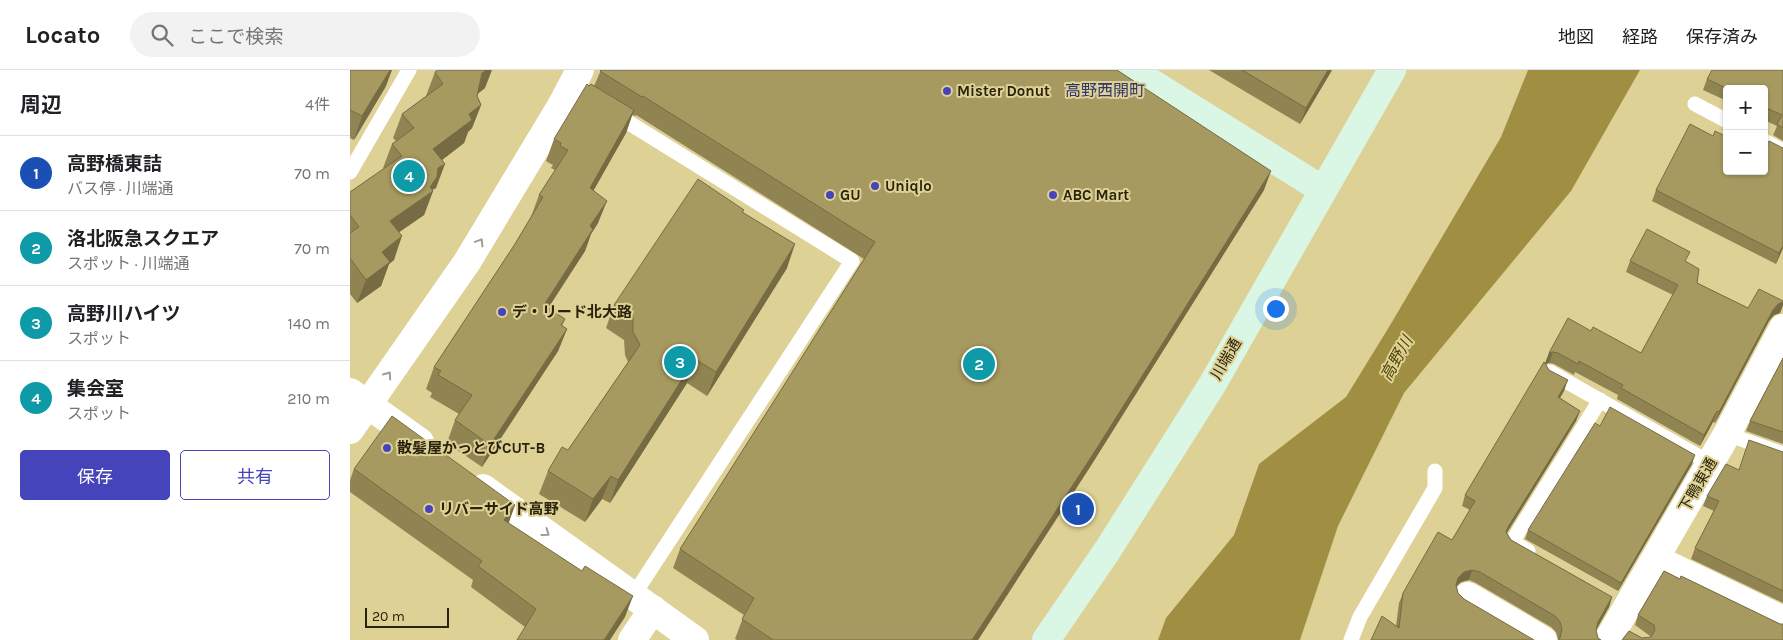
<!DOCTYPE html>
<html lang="ja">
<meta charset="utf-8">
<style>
:root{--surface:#fff;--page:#f2f2f2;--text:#202124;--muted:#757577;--line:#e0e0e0;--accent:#4644ba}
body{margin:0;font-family:Karla,"Noto Sans JP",sans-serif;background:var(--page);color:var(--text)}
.controls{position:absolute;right:15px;top:15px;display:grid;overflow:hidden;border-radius:5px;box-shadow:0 1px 4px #0004}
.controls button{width:45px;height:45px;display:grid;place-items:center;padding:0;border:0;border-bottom:1px solid var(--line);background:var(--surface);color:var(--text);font:25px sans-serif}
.scale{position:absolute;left:15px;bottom:12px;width:84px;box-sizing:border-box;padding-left:5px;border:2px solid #29230b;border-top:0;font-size:14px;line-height:18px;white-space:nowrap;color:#29230b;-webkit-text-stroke:4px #ded196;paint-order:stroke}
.you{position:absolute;left:925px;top:238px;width:18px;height:18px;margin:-12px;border:4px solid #fff;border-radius:50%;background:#1a73e8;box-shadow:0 0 0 8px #1a73e833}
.badge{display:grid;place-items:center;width:32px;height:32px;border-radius:50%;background:var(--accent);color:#fff;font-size:16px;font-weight:700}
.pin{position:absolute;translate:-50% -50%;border:2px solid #fff;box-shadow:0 1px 5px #0006}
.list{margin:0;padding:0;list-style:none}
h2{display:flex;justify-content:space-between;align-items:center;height:65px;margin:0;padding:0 20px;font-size:21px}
h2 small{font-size:16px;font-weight:400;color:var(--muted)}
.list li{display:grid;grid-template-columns:32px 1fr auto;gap:15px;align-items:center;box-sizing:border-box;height:75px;padding:0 20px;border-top:1px solid var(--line)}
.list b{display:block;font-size:19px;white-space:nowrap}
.list p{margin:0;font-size:16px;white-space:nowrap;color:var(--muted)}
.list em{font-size:16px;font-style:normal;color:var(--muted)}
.actions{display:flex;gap:10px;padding:15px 20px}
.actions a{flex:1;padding:11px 0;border:1px solid var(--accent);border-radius:5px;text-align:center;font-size:18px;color:var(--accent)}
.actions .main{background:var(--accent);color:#fff}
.icon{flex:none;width:28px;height:28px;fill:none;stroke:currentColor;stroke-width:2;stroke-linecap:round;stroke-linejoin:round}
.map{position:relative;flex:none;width:1433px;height:570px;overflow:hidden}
header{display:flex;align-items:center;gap:30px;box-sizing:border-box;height:70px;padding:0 25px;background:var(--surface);border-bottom:1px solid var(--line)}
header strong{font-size:24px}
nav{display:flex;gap:28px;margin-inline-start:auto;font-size:18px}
.search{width:350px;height:45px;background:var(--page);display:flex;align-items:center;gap:12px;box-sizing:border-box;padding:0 18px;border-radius:28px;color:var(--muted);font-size:19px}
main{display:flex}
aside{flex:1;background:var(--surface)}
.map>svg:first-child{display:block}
</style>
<header>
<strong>Locato</strong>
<div class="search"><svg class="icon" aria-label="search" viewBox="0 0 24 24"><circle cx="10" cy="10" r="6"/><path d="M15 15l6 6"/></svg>ここで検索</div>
<nav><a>地図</a><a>経路</a><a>保存済み</a></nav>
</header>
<main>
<aside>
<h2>周辺<small>4件</small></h2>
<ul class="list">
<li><span class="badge" style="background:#1a4fb4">1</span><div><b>高野橋東詰</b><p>バス停 · 川端通</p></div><em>70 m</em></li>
<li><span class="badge" style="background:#0f9aa8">2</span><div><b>洛北阪急スクエア</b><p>スポット · 川端通</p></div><em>70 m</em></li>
<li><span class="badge" style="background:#0f9aa8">3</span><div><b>高野川ハイツ</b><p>スポット</p></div><em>140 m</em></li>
<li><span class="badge" style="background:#0f9aa8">4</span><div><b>集会室</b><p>スポット</p></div><em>210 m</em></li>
</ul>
<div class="actions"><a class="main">保存</a><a>共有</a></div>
</aside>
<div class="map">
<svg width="1433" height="570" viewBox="0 0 1433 570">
<rect width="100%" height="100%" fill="#ded196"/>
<!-- water -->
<path fill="#a08f42" d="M1178 0H1290L1221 121 1054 323 988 456 950 570H808L816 548 884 465 909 394 996 327 1039 257 1151 67Z"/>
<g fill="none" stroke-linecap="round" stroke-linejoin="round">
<!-- lane -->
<path stroke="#fff" stroke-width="15" d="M1345 34 1377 51
M263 43 502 191 283 526
M1414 71 1433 81
M0 102 59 0
M1200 302 1360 393
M1377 364 1433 384
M1178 481 1162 472 1250 330
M1001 570 1010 547 1085 418V401"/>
<!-- street -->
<path stroke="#fff" stroke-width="28" d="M0 322 70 372
M0 360 117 192 211 36 230 0
M133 418 345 570
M1306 489 1433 550
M1118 526 1193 570
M282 570 303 539
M1258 570 1377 364 1433 258"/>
<!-- secondary -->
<path stroke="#daf7e6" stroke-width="28" d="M781 0 973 120
M696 570 757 481 862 315 1042 0"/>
</g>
<!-- wall -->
<path fill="#908453" d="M0 0 36 16 4 70 0 68Z
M251 0 914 120 740 397 628 570H387L385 569 394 545 323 498 330 479 514 189 286 45 285 46 282 45 276 63 243 121 248 153 241 164 235 181 198 238 215 249 212 256 217 259 208 281 132 397 97 373 105 350 109 344 80 327 82 323 76 319 84 297 165 174 181 147 189 125 205 100 201 98 203 95 196 91 204 69 239 16H244Z
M859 0H982L950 54Z
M1433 0V71L1423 65 1427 56 1414 50V19H1377V31L1353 20 1357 9Z
M85 2 135 18 128 23 127 26 131 35 122 58 118 62 114 73 92 90 86 118 82 120 83 121 74 145 49 162 44 190 39 194 31 216 7 233 0 224V122L34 99 33 98 42 74 46 71 43 68 52 44 76 26Z
M1433 78V178L1426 194 1302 131 1306 120 1377 101Z
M394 140 393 142 437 198 357 326 337 313 260 433 252 429 235 452 189 424 198 401 218 380 278 292 275 285 274 270 256 258 264 235Z
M1280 191 1336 192 1347 213 1398 238 1433 231V235L1430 243 1424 245 1419 251 1365 353 1363 352 1350 376 1267 329 1268 325 1225 302 1224 305 1204 294 1199 293 1196 294 1199 300 1214 321 1210 328 1230 341 1226 351 1157 463 1161 470 1262 527 1259 537 1247 559 1208 569 1206 562 1201 557 1126 513 1119 510 1111 512 1106 516 1108 523 1114 529 1021 570 1046 556 1049 533 1053 523 1102 470 1120 440 1112 436 1115 425 1195 293 1199 283 1241 261 1291 283 1323 225 1276 202Z
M1433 288V374L1396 361 1400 351Z
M1250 356 1342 394 1268 521 1175 469 1178 460Z
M1433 382V533L1341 489 1345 478 1364 441 1353 436 1357 426 1389 399Z
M4 399 165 435 158 453 275 547 175 557 121 517 123 510 0 422V410Z
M1314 501 1330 509 1331 506 1430 554H1433V570H1272L1279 561 1292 568 1301 567 1300 566 1285 555 1288 545Z"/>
<!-- shaded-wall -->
<path fill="#756c43" d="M40 0H42L36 16 4 70 12 46Z
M136 0H142L135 18 124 27 132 3Z
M978 0H982L950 54 956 38Z
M131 35 122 58 118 62 114 73 75 103 83 79 119 44Z
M284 40 276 63 232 141 240 118Z
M95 94 86 118 82 120V122L83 121 74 145 32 174 40 151 88 98Z
M921 101 914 120 740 397 628 570H622Z
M257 131 248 153 241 164 235 181 186 257 194 235 240 156Z
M52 166 44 190 39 194 31 216 7 233 16 210 32 182Z
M445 174 437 198 357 326 366 302Z
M1433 176V178L1426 194 1429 183Z
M1433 232V235L1430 243 1424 245 1419 251 1365 353 1369 342 1423 240 1428 234Z
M217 259 208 281 132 397 140 375Z
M1203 282 1199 293 1195 294 1199 283Z
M345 289 337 313 260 433 268 410Z
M1218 310 1214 321 1204 338 1208 327Z
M1230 341 1226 351 1154 467 1158 457Z
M1367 341 1363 352 1350 376 1354 365Z
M1345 385 1342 394 1268 521 1271 513Z
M261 406 252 429 235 452 243 429Z
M165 435 158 455 154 450Z
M1122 500 1119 510 1111 512 1104 519 1108 508 1114 502Z
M283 526 275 547 260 570H254Z
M1262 527 1259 537 1244 563 1248 552Z"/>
<!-- building -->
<path fill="#a79a60" stroke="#756c43" d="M0 0H40L12 46 0 40Z
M88 0H136L132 3 127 26 131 35 119 44 122 50 83 79 95 94 88 98 87 107 80 117 83 121 40 151 52 166 32 182 40 192 16 210 0 188V163L9 157 0 145V122L52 86 42 74 64 58 52 44 93 14 85 2Z
M251 0H767L921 101 747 378 622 570H423L392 549 404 528 330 479 525 172 293 26 292 27 250 1Z
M892 0H978L956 38Z
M1362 0H1433V58L1427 54 1432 45 1414 37V19H1378L1357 9Z
M237 14 239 16 241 14 284 40 240 118 257 131 240 156 243 159 194 235 215 249 211 255 217 259 140 375 105 350 122 325 88 305 91 301 84 297 165 174 193 127 189 125 218 80 210 76 211 73 204 69Z
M1340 54 1363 66 1365 61 1377 67V101H1414V80L1419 71 1433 78V176L1429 183 1306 120Z
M348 109 394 140 392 142 445 174 366 302 345 289 268 410 261 406 243 429 198 401 212 377 218 380 290 275 283 262V246L264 235Z
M1297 159 1340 182 1335 191 1349 199 1347 213 1398 238 1409 219 1433 231V232L1428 234 1423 240 1369 342 1367 341 1354 365 1271 318 1273 315 1229 291 1228 294 1208 283 1203 282 1199 283 1218 248 1241 261 1243 257 1291 283 1328 215 1280 191Z
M1433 288V362L1400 351Z
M1194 292 1199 300 1218 310 1208 327 1230 341 1158 457 1156 462 1161 470 1262 527 1248 552 1246 560 1248 568 1251 570H1208L1210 568 1212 559 1210 552 1205 546 1130 502 1122 500 1114 502 1108 508 1106 515 1108 523 1114 529 1184 570H1021L1032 546 1049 558 1053 523 1088 462 1102 470 1125 431 1115 425Z
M1260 337 1345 385 1271 513 1178 460 1245 353 1250 356Z
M42 346 165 435 154 450 232 501 235 496 283 526 254 570H167L186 539 128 496 132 491 4 399Z
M1399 370 1433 382V521L1345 478 1369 431 1357 426 1376 394 1389 400Z
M1314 501 1330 509 1331 506 1430 554H1433V570H1272L1279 561 1292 568 1301 567 1305 560 1304 555 1288 545Z"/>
<!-- one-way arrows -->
<defs><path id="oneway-chevron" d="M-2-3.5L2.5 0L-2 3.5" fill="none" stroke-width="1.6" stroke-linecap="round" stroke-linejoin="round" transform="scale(1.25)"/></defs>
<g stroke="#9f9c91">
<use href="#oneway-chevron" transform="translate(130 172) rotate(-59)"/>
<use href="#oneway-chevron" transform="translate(38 305) rotate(-55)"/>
<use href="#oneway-chevron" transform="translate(196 463) rotate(36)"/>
</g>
<!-- markers -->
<g fill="#4644ba" stroke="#ded196" stroke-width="2">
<circle cx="597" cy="21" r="5"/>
<circle cx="525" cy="116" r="5"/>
<circle cx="480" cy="125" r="5"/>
<circle cx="703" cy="125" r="5"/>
<circle cx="152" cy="242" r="5"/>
<circle cx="37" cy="378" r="5"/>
<circle cx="79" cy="439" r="5"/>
</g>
<g text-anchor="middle" stroke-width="4" stroke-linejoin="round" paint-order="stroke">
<!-- poi labels -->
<g font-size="15" font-weight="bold" fill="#29230b" stroke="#ded196" text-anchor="start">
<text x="607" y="26">Mister Donut</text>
<text x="535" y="121">Uniqlo</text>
<text x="490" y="130">GU</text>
<text x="713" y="130">ABC Mart</text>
<text x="162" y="247">デ・リード北大路</text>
<text x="47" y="383">散髪屋かっとびCUT-B</text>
<text x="89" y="444">リバーサイド高野</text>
</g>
<!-- street labels -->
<g font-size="15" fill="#29230b" stroke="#ded196">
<text transform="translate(876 289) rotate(-60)" y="5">川端通</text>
<text transform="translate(1348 415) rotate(-60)" y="5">下鴨東通</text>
</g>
<!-- neighbourhood labels -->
<g font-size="16" fill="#313570" stroke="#ded196">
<text x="755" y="26">高野西開町</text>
</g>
<!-- water labels -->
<g font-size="16" font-style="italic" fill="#4e4201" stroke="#ded196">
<text transform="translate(1046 288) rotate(-61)" y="6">高野川</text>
</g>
</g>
</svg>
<div class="controls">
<button>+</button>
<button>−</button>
</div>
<div class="scale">20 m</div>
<div class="you"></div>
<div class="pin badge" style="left:728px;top:439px;background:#1a4fb4">1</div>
<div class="pin badge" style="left:629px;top:294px;background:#0f9aa8">2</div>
<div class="pin badge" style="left:330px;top:292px;background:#0f9aa8">3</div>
<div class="pin badge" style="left:59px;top:106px;background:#0f9aa8">4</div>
</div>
</main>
